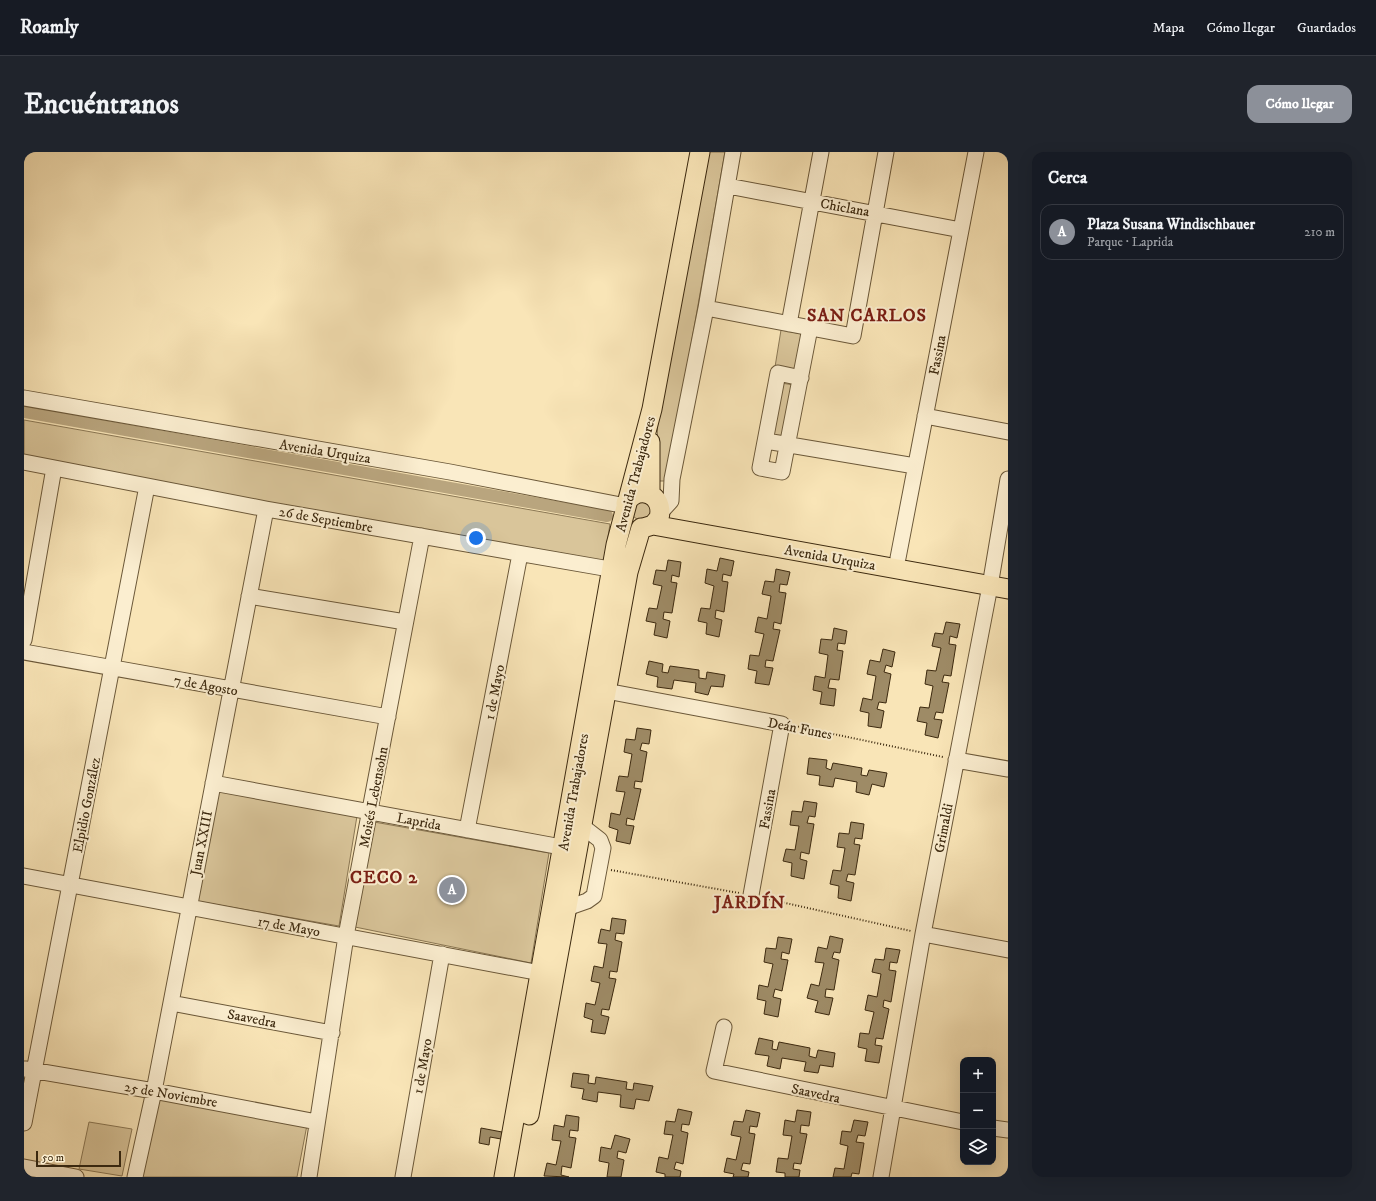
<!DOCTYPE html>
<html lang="es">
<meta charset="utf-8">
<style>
:root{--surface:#171b24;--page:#20242c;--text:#f1f3f6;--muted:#9ea1a6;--line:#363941;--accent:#8c9099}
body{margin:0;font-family:"IM FELL DW Pica",serif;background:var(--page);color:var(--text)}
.controls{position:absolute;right:12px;bottom:12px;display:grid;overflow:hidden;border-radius:8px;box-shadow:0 4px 16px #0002}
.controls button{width:36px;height:36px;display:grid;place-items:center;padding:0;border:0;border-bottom:1px solid var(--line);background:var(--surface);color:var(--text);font:20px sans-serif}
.scale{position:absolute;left:12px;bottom:10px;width:85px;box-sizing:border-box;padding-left:4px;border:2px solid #3c290f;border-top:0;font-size:11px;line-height:14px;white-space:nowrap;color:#3c290f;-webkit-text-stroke:3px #fbeed0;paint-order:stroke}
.you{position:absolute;left:452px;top:386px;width:14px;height:14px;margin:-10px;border:3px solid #fff;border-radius:50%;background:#1a73e8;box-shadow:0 0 0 6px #1a73e833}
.badge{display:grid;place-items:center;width:26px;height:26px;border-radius:50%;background:var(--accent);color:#fff;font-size:13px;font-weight:700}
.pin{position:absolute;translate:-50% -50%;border:2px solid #fff;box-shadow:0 1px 4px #0006}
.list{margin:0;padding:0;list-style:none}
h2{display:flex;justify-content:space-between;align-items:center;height:52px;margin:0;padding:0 16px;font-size:17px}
h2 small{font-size:13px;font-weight:400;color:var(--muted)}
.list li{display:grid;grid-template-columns:26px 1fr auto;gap:12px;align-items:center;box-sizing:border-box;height:56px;margin:0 8px 8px;padding:0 8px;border:1px solid var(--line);border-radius:12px}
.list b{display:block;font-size:15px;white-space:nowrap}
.list p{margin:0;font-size:13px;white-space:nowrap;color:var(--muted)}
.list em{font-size:13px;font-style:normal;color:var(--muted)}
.icon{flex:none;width:22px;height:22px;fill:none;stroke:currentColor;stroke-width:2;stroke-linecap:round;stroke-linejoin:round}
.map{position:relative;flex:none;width:984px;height:1025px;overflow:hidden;border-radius:12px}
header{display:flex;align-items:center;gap:24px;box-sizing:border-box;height:56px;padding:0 20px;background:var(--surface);border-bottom:1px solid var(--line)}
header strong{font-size:19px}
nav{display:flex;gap:22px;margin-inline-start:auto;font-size:14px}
.intro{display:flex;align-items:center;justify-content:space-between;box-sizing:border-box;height:96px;padding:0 24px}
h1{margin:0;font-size:28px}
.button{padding:10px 18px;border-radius:12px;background:var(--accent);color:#fff;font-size:14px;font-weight:700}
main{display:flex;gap:24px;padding:0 24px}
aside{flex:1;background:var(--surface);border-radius:12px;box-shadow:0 4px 16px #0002}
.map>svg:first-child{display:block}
</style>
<header>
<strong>Roamly</strong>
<nav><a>Mapa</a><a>Cómo llegar</a><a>Guardados</a></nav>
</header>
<div class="intro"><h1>Encuéntranos</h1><a class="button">Cómo llegar</a></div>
<main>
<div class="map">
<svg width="984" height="1025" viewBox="0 0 984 1025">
<rect width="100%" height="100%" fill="#f9e5b7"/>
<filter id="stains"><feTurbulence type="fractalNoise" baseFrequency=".005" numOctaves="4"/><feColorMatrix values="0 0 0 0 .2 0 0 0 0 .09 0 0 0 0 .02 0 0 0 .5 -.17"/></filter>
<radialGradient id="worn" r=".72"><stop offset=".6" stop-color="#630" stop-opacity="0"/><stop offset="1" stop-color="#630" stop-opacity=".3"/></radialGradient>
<!-- green -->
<path fill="#d9c59a" stroke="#8a7754" d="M681 0H701L643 329H632L634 260Z
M757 178 778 182 771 218 751 215Z
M757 231 770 233 760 287 747 285Z
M0 268 586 372 580 410 0 307Z
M619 348 628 357 624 366 614 368 609 364 608 354Z
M195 636 333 664 315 774 172 749Z
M350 670 525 701 507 811 331 775Z
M135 946 283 973 273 1025H118Z
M65 970 108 977 98 1024 55 1017Z"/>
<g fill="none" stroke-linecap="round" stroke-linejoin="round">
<!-- canal -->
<path stroke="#b9a57e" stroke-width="12" d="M0 260 583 364"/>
</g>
<!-- building -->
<path fill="#9e8b66" stroke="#3c290f" d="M696 406 710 409 707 424 699 422 698 429 704 430 700 460 692 458 691 466 698 468 695 485 682 482 683 471 674 469 677 456 686 457 690 434 681 431 683 417 693 419Z
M644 408 657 410 655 425 648 423 647 430 653 431 648 461 640 460 639 467 646 469 643 486 630 483 632 471 622 469 625 456 633 457 638 434 629 432 632 418 642 419Z
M752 417 766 420 763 433 756 432 755 440 762 441 757 472 750 470 749 477 756 478 749 509 742 508 741 515 749 516 745 533 731 531 733 519 724 517 726 503 735 504 740 482 731 480 734 465 743 467 747 444 738 442 741 429 750 430Z
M922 470 936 472 933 486 926 484 925 492 932 493 927 524 920 523 918 530 925 531 919 561 912 560 910 567 918 568 914 586 901 583 903 571 893 569 896 555 905 556 909 534 901 532 903 518 912 519 917 496 908 494 911 481 919 482Z
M810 476 823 479 821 492 814 491 813 498 819 499 815 528 806 527 804 536 812 537 810 554 796 552 798 540 789 538 791 524 801 526 804 503 795 501 797 487 808 488Z
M859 497 871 500 868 515 862 513 860 520 867 522 862 551 855 550 853 557 860 559 857 576 844 574 845 561 836 559 839 546 848 548 852 524 843 522 846 508 856 510Z
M625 509 639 512 638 520 644 521 646 514 675 518V526L682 527 683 520 701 523 699 535 687 534 684 543 671 540 672 531 650 528 648 537 633 535 634 525 622 522Z
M613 576 627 578 625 592 618 591 616 598 623 600 618 630 611 629 610 636 617 637 610 668 603 666 602 673 610 674 606 692 592 689 594 678 585 675 587 661 596 663 601 640 592 639 595 624 604 625 608 602 600 600 602 587 611 588Z
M785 606 803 608 802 616 807 618 809 611 838 616 837 623 843 624 845 618 863 621 860 635 848 632 845 643 832 640 833 630 811 626 809 635 795 633 796 624 783 622Z
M780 649 793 651 791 665 785 664 783 671 790 672 785 702 777 700 776 707 783 709 780 727 767 724 768 711 759 709 762 697 771 698 775 674 766 673 768 659 778 660Z
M827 670 840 672 838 687 831 686 830 692 836 693 831 723 824 722 822 729 830 731 827 749 814 746 815 734 806 732 809 718 817 719 821 696 813 695 815 681 825 682Z
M588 766 602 768 600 782 592 781 591 788 598 790 593 820 586 819 585 826 592 827 585 858 578 857 577 863 585 865 581 882 567 880 569 868 560 865 562 851 571 853 576 831 567 829 570 814 579 816 583 792 574 791 577 777 586 779Z
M806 784 819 787 816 801 810 800 808 806 815 808 810 838 802 837 801 845 809 846 805 863 791 860 794 849 783 846 787 832 795 834 800 811 791 810 794 795 803 797Z
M754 785 768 787 765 802 758 800 757 807 764 808 758 839 751 837 749 845 757 847 754 865 740 862 742 849 733 847 735 833 744 835 749 812 740 810 742 796 752 797Z
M862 796 876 798 873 811 866 810 865 818 872 819 867 850 860 848 859 855 865 857 859 887 852 886 851 893 858 894 855 911 841 909 843 897 834 895 836 881 845 882 850 860 841 858 844 843 853 845 857 822 848 820 851 807 860 808Z
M735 886 749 889 748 897 753 898 755 890 786 896 785 904 792 906 794 898 811 901 809 915 796 913 794 921 780 919 782 910 758 906 756 917 743 914 745 904 731 902Z
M549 921 565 923 564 931 571 932 572 925 603 930 602 937 609 938 610 931 629 934 625 949 612 947 610 957 596 955 597 943 574 940 573 950 558 947 560 937 547 935Z
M654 957 668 960 665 973 658 972 657 979 664 981 659 1012 652 1010 650 1017 657 1019 656 1025H641V1022L632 1020 635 1005 644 1007 649 983 640 982 642 969 651 970Z
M722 958 736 961 733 975 726 974 725 981 731 982 726 1012 719 1011 717 1018 725 1020 724 1025H709L710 1022 700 1020 703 1006 712 1008 717 985 707 983 710 969 719 970Z
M773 958 787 960 785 974 777 973 776 981 783 982 777 1012 770 1011 769 1017 776 1018 775 1025H761V1021L752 1020 754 1006 764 1007 768 984 759 983 761 968 771 970Z
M542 963 555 965 554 979 546 978 545 985 552 986 547 1016 538 1014 537 1023 545 1025 520 1024 523 1011 532 1013 537 989 528 988 530 973 540 975Z
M830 968 844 970 841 984 834 983 832 990 840 991 835 1022 828 1021 827 1025H809L811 1016 820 1017 824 994 816 992 818 979 827 980Z
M457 976 478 980 477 987 466 985 465 993 455 991Z
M591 983 606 987 602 1001 594 999 593 1006 600 1008 597 1025H583L585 1011 575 1009 577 995 587 997Z"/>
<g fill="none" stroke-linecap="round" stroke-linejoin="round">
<!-- minor casing -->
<g stroke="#6b5839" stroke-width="17">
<path id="minor" d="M704 34 937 78
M682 156 829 184 862 0
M765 172 797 0
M777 226 754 221 736 316 758 320 786 176
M0 246 426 320 602 354
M901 264 984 280
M742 289 891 314
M0 310 242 357 597 419
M636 361 647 349 648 327 682 156 709 0
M874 406 952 0
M225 444 381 470
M0 488 30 316
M0 500 364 565
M573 535 582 539 758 572 727 743
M932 608 984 617
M189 631 548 697
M443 678 496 402
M0 724 527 823
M543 756 563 749 570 744 579 696 576 688 558 674
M899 782 984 798
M147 851 308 881
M700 875 690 919 939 970
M1 917 130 939 293 970
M0 971 123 334
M969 976 984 978
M0 1015 52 1025
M111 1025 130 939 242 357
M285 1025 322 784 398 384
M379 1025 418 802
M857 1025 899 782 966 434 984 327"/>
</g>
<!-- major casing -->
<g stroke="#3c290f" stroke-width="21">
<path id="major" d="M626 290V342
M602 351C615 331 641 343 635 366L629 373 619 376
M629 373 984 437
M505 963 604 420 617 376
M480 1025 592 393 628 257 676 0"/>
</g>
<!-- path -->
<path stroke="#3c290f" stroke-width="2" stroke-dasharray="1 2" stroke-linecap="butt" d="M771 574 919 605
M587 718 715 741
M739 746 887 779"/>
<!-- minor -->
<use href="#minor" stroke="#fbeed0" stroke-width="15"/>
<!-- major -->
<use href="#major" stroke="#f9e5b7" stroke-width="19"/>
</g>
<g text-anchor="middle" stroke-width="4" stroke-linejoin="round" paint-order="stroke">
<!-- street labels -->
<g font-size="14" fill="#3c290f" stroke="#fbeed0">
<text transform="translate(821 55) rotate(10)" y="5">Chiclana</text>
<text transform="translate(913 203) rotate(-79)" y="5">Fassina</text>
<text transform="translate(301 299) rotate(9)" y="5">Avenida Urquiza</text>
<text transform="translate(611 322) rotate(-75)" y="5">Avenida Trabajadores</text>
<text transform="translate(302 367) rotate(10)" y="5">26 de Septiembre</text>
<text transform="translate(806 405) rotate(10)" y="5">Avenida Urquiza</text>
<text transform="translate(182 533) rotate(10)" y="5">7 de Agosto</text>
<text transform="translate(470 540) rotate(-79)" y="5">1 de Mayo</text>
<text transform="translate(776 576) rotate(11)" y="5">Deán Funes</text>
<text transform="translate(549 640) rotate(-80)" y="5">Avenida Trabajadores</text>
<text transform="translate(349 645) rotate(-79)" y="5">Moisés Lebensohn</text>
<text transform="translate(62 653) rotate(-79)" y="5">Elpidio González</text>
<text transform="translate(743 657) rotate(-80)" y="5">Fassina</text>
<text transform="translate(395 669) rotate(11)" y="5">Laprida</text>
<text transform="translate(919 676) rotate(-79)" y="5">Grimaldi</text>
<text transform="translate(177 691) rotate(-79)" y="5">Juan XXIII</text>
<text transform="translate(265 774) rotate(10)" y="5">17 de Mayo</text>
<text transform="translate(228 866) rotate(11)" y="5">Saavedra</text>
<text transform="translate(398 914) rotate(-80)" y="5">1 de Mayo</text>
<text transform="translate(792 941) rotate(12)" y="5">Saavedra</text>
<text transform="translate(147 942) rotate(10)" y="5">25 de Noviembre</text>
</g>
<!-- district labels -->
<g font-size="18" font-weight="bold" letter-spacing="1" fill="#7a1f14" stroke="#fbeed0">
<text x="843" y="169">SAN CARLOS</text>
<text x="360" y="731">CECO 2</text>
<text x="726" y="756">JARDÍN</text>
</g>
</g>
<rect width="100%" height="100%" filter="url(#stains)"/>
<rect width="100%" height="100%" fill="url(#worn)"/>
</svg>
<div class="controls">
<button>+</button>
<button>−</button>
<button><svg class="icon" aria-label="layers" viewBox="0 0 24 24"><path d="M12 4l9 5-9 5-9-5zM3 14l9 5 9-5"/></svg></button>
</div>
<div class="scale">50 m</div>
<div class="you"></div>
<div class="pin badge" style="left:428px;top:738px">A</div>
</div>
<aside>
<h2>Cerca<small></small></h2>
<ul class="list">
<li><span class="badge">A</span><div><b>Plaza Susana Windischbauer</b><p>Parque · Laprida</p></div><em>210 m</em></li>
</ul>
</aside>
</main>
